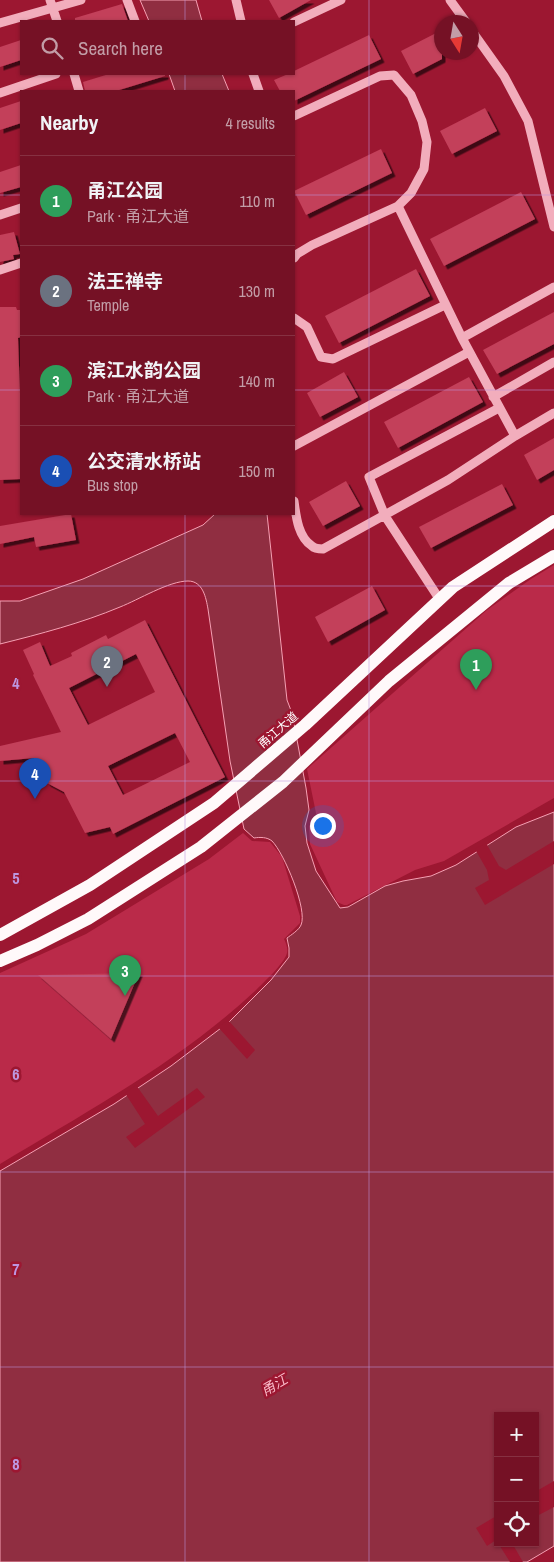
<!DOCTYPE html>
<meta charset="utf-8">
<style>
:root{--surface:#751125;--page:#7a1a2d;--text:#f1f3f6;--muted:#c29da7;--line:#863142;--accent:#6ffff8}
body{margin:0;font-family:"Archivo Narrow","Noto Sans SC",sans-serif;background:var(--page);color:var(--text)}
.controls{position:absolute;right:15px;bottom:15px;display:grid;overflow:hidden;border-radius:0px;box-shadow:0 1px 4px #0004}
.controls button{width:45px;height:45px;display:grid;place-items:center;padding:0;border:0;border-bottom:1px solid var(--line);background:var(--surface);color:var(--text);font:25px sans-serif}
.compass{position:absolute;left:434px;top:15px;width:45px;height:45px;border-radius:50%;background:var(--surface);box-shadow:0 1px 4px #0004;rotate:169deg}
.you{position:absolute;left:322px;top:825px;width:18px;height:18px;margin:-12px;border:4px solid #fff;border-radius:50%;background:#1a73e8;box-shadow:0 0 0 8px #1a73e833}
.badge{display:grid;place-items:center;width:32px;height:32px;border-radius:50%;background:var(--accent);color:#fff;font-size:16px;font-weight:700}
.pin{position:absolute;translate:-50% -41px;filter:drop-shadow(0 1px 2px #0008)}
.pin::after{content:'';position:absolute;top:26px;width:18px;height:15px;background:inherit;clip-path:polygon(0 0,100% 0,50% 100%)}
.list{margin:0;padding:0;list-style:none}
h2{display:flex;justify-content:space-between;align-items:center;height:65px;margin:0;padding:0 20px;font-size:21px}
h2 small{font-size:16px;font-weight:400;color:var(--muted)}
.list li{display:grid;grid-template-columns:32px 1fr auto;gap:15px;align-items:center;box-sizing:border-box;height:90px;padding:0 20px;border-top:1px solid var(--line)}
.list b{display:block;font-size:19px;white-space:nowrap}
.list p{margin:0;font-size:16px;white-space:nowrap;color:var(--muted)}
.list em{font-size:16px;font-style:normal;color:var(--muted)}
.icon{flex:none;width:28px;height:28px;fill:none;stroke:currentColor;stroke-width:2;stroke-linecap:round;stroke-linejoin:round}
.map{position:relative;flex:none;width:554px;height:1562px;overflow:hidden}
.search{position:absolute;background:var(--surface);box-shadow:0 1px 4px #0004;left:20px;top:20px;width:275px;height:55px;display:flex;align-items:center;gap:12px;box-sizing:border-box;padding:0 18px;border-radius:0px;color:var(--muted);font-size:19px}
.panel{position:absolute;background:var(--surface);box-shadow:0 1px 4px #0004;left:20px;top:90px;width:275px;height:425px;border-radius:0px}
.map>svg:first-child{display:block}
</style>
<div class="map">
<svg width="554" height="1562" viewBox="0 0 554 1562">
<defs>
<filter id="shadow"><feDropShadow dx="3.5" dy="3.5" stdDeviation="0" flood-color="#0009"/></filter>
</defs>
<rect width="100%" height="100%" fill="#9c1731"/>
<!-- green -->
<path fill="#ba2a49" d="M554 565V798L444 861 415 870 347 905H344L337 902 310 844 309 826 317 818 307 769 487 610 531 579Z
M243 833 252 841 270 842 282 857 300 916V923L284 939C286 943 288 948 287 953 284 964 263 983 255 991 180 1061 88 1111 0 1164V973L86 934 209 859Z"/>
<!-- water -->
<path fill="#902e41" stroke="#f5a0b3" fill-rule="evenodd" d="M140 0H196L202 21H149Z
M169 74H222L229 91H175Z
M215 514H267L287 700 292 713 306 788 309 810 305 826 307 843 316 871 340 908 348 907 385 886 403 881 431 876 456 865 516 827 554 812V1546L527 1562H0V1171L114 1104 171 1066 229 1022 271 980 289 957V948L287 938C291 935 299 930 301 925 308 910 284 853 272 841 267 837 260 837 254 838L244 829 230 761 208 609C206 598 203 581 188 581 169 581 138 600 120 607 82 623 40 634 0 644V601H20L83 579 203 525ZM498 1416H535V1543H498Z"/>
<!-- pier -->
<path fill="#9c1731" d="M554 841V864L485 905 475 888 489 880 487 870 475 849 486 843 499 866 506 870Z
M228 1020 255 1050 247 1059 218 1027Z
M136 1085 158 1116 197 1088 205 1097 135 1148 126 1137 145 1124 125 1093Z
M554 1481V1507L535 1517V1492Z
M498 1515V1543L496 1540 487 1546 476 1528Z
M498 1543H512L523 1562H510Z"/>
<!-- building -->
<path fill="#c33f5a" fill-rule="evenodd" filter="url(#shadow)" d="M269 0H311L279 18Z
M122 4 128 21H75V18Z
M442 30V59L413 74 401 51Z
M369 35 381 59 294 101V91H280L274 80 288 74H294V71Z
M21 40V60L0 67V47Z
M109 74H165V76L116 91H85L83 82Z
M21 101V123L0 130V108Z
M485 108 497 131 452 154 440 131Z
M381 149 392 173 306 215 294 191Z
M21 165V187L0 193V172Z
M521 192 535 219 444 266 430 239Z
M14 232 20 254 13 255 14 259 0 262V235Z
M416 269 430 296 339 343 325 316Z
M0 307H16L17 310H21V337L18 338 21 421V479L0 480Z
M554 312V344L497 374 483 350Z
M344 372 358 397 320 417 307 393Z
M469 377 483 402 398 448 384 422Z
M554 438V470L537 480 524 455Z
M346 481 360 506 323 526 309 502Z
M502 484 513 505 431 548 419 527Z
M71 514 76 540 36 547 34 537 0 544V526Z
M372 586 385 610 328 642 315 617Z
M145 620 225 777 113 834 110 827 85 833 64 792 47 783 34 758 0 761V746L61 732 33 675 34 674 23 650 40 642 50 666 72 656 71 653 106 635 108 639ZM136 654 155 692 88 725 69 688ZM175 733 190 762 123 795 108 766Z
M139 973 111 1039 38 975Z"/>
<g fill="none" stroke-linecap="round" stroke-linejoin="round">
<!-- minor -->
<path stroke="#f2adbc" stroke-width="9" d="M50 0 57 21
M127 0 135 21
M236 0 241 21
M450 0 466 22
M294 22 341 0
M0 23 81 0
M472 31 504 76 528 121 554 227
M74 74 79 91
M253 74 259 91
M0 93 56 74
M294 116 380 76 394 75 411 95 422 121 427 142 424 169 411 193 398 206 312 245 297 254 294 258
M398 206 462 338 515 436
M0 215 21 208
M0 270 21 263
M294 318 307 327 321 357 333 359 445 305
M462 338 554 287
M493 397 554 362
M294 446 469 352
M294 501C296 516 298 537 312 546 315 549 320 549 323 549L448 480 515 436 554 413
M440 600 385 516 369 477 499 408"/>
<!-- major -->
<path stroke="#fff9fa" stroke-width="12" d="M0 935 90 885 214 803 305 725 453 587 554 521
M0 961 37 945 88 919 201 847 283 782 389 681 509 583 554 556"/>
</g>
<!-- grid -->
<path fill="none" stroke="#bd96df" stroke-width="1" stroke-opacity="0.55" d="M185 0V21M369 0V1562M185 74V91M0 195H21M294 195H554M0 390H21M294 390H554M185 514V1562M0 586H554M0 781H554M0 976H554M0 1172H554M0 1367H554"/>
<g text-anchor="middle" stroke-width="5" stroke-linejoin="round" paint-order="stroke">
<!-- street labels -->
<g font-size="12" fill="#fff" stroke="#9c1731">
<text transform="translate(278 730) rotate(-41)" y="4">甬江大道</text>
</g>
<!-- water labels -->
<g font-size="14" font-style="italic" fill="#f9bac8" stroke="#9c1731">
<text transform="translate(274 1385) rotate(-30)" y="5">甬江</text>
</g>
</g>
<g font-size="16" text-anchor="middle" font-weight="bold" fill="#bd96df" stroke="#9c1731" stroke-width="5" stroke-linejoin="round" paint-order="stroke">
<text x="16" y="689">4</text>
<text x="16" y="884">5</text>
<text x="16" y="1080">6</text>
<text x="16" y="1275">7</text>
<text x="16" y="1470">8</text>
</g>
</svg>
<div class="controls">
<button>+</button>
<button>−</button>
<button><svg class="icon" aria-label="locate" viewBox="0 0 24 24"><circle cx="12" cy="12" r="6"/><path d="M12 2v4M12 18v4M2 12h4M18 12h4"/></svg></button>
</div>
<svg class="compass" viewBox="-18 -18 36 36"><path d="M0-13l5 13h-10z" fill="#e53935"/><path d="M0 13l5-13h-10z" fill="#c29da7"/></svg>
<div class="you"></div>
<div class="pin badge" style="left:476px;top:690px;background:#2e9e5b">1</div>
<div class="pin badge" style="left:107px;top:687px;background:#6b7280">2</div>
<div class="pin badge" style="left:125px;top:996px;background:#2e9e5b">3</div>
<div class="pin badge" style="left:35px;top:799px;background:#1a4fb4">4</div>
<div class="search"><svg class="icon" aria-label="search" viewBox="0 0 24 24"><circle cx="10" cy="10" r="6"/><path d="M15 15l6 6"/></svg>Search here</div>
<section class="panel">
<h2>Nearby<small>4 results</small></h2>
<ul class="list">
<li><span class="badge" style="background:#2e9e5b">1</span><div><b>甬江公园</b><p>Park · 甬江大道</p></div><em>110 m</em></li>
<li><span class="badge" style="background:#6b7280">2</span><div><b>法王禅寺</b><p>Temple</p></div><em>130 m</em></li>
<li><span class="badge" style="background:#2e9e5b">3</span><div><b>滨江水韵公园</b><p>Park · 甬江大道</p></div><em>140 m</em></li>
<li><span class="badge" style="background:#1a4fb4">4</span><div><b>公交清水桥站</b><p>Bus stop</p></div><em>150 m</em></li>
</ul>
</section>
</div>
